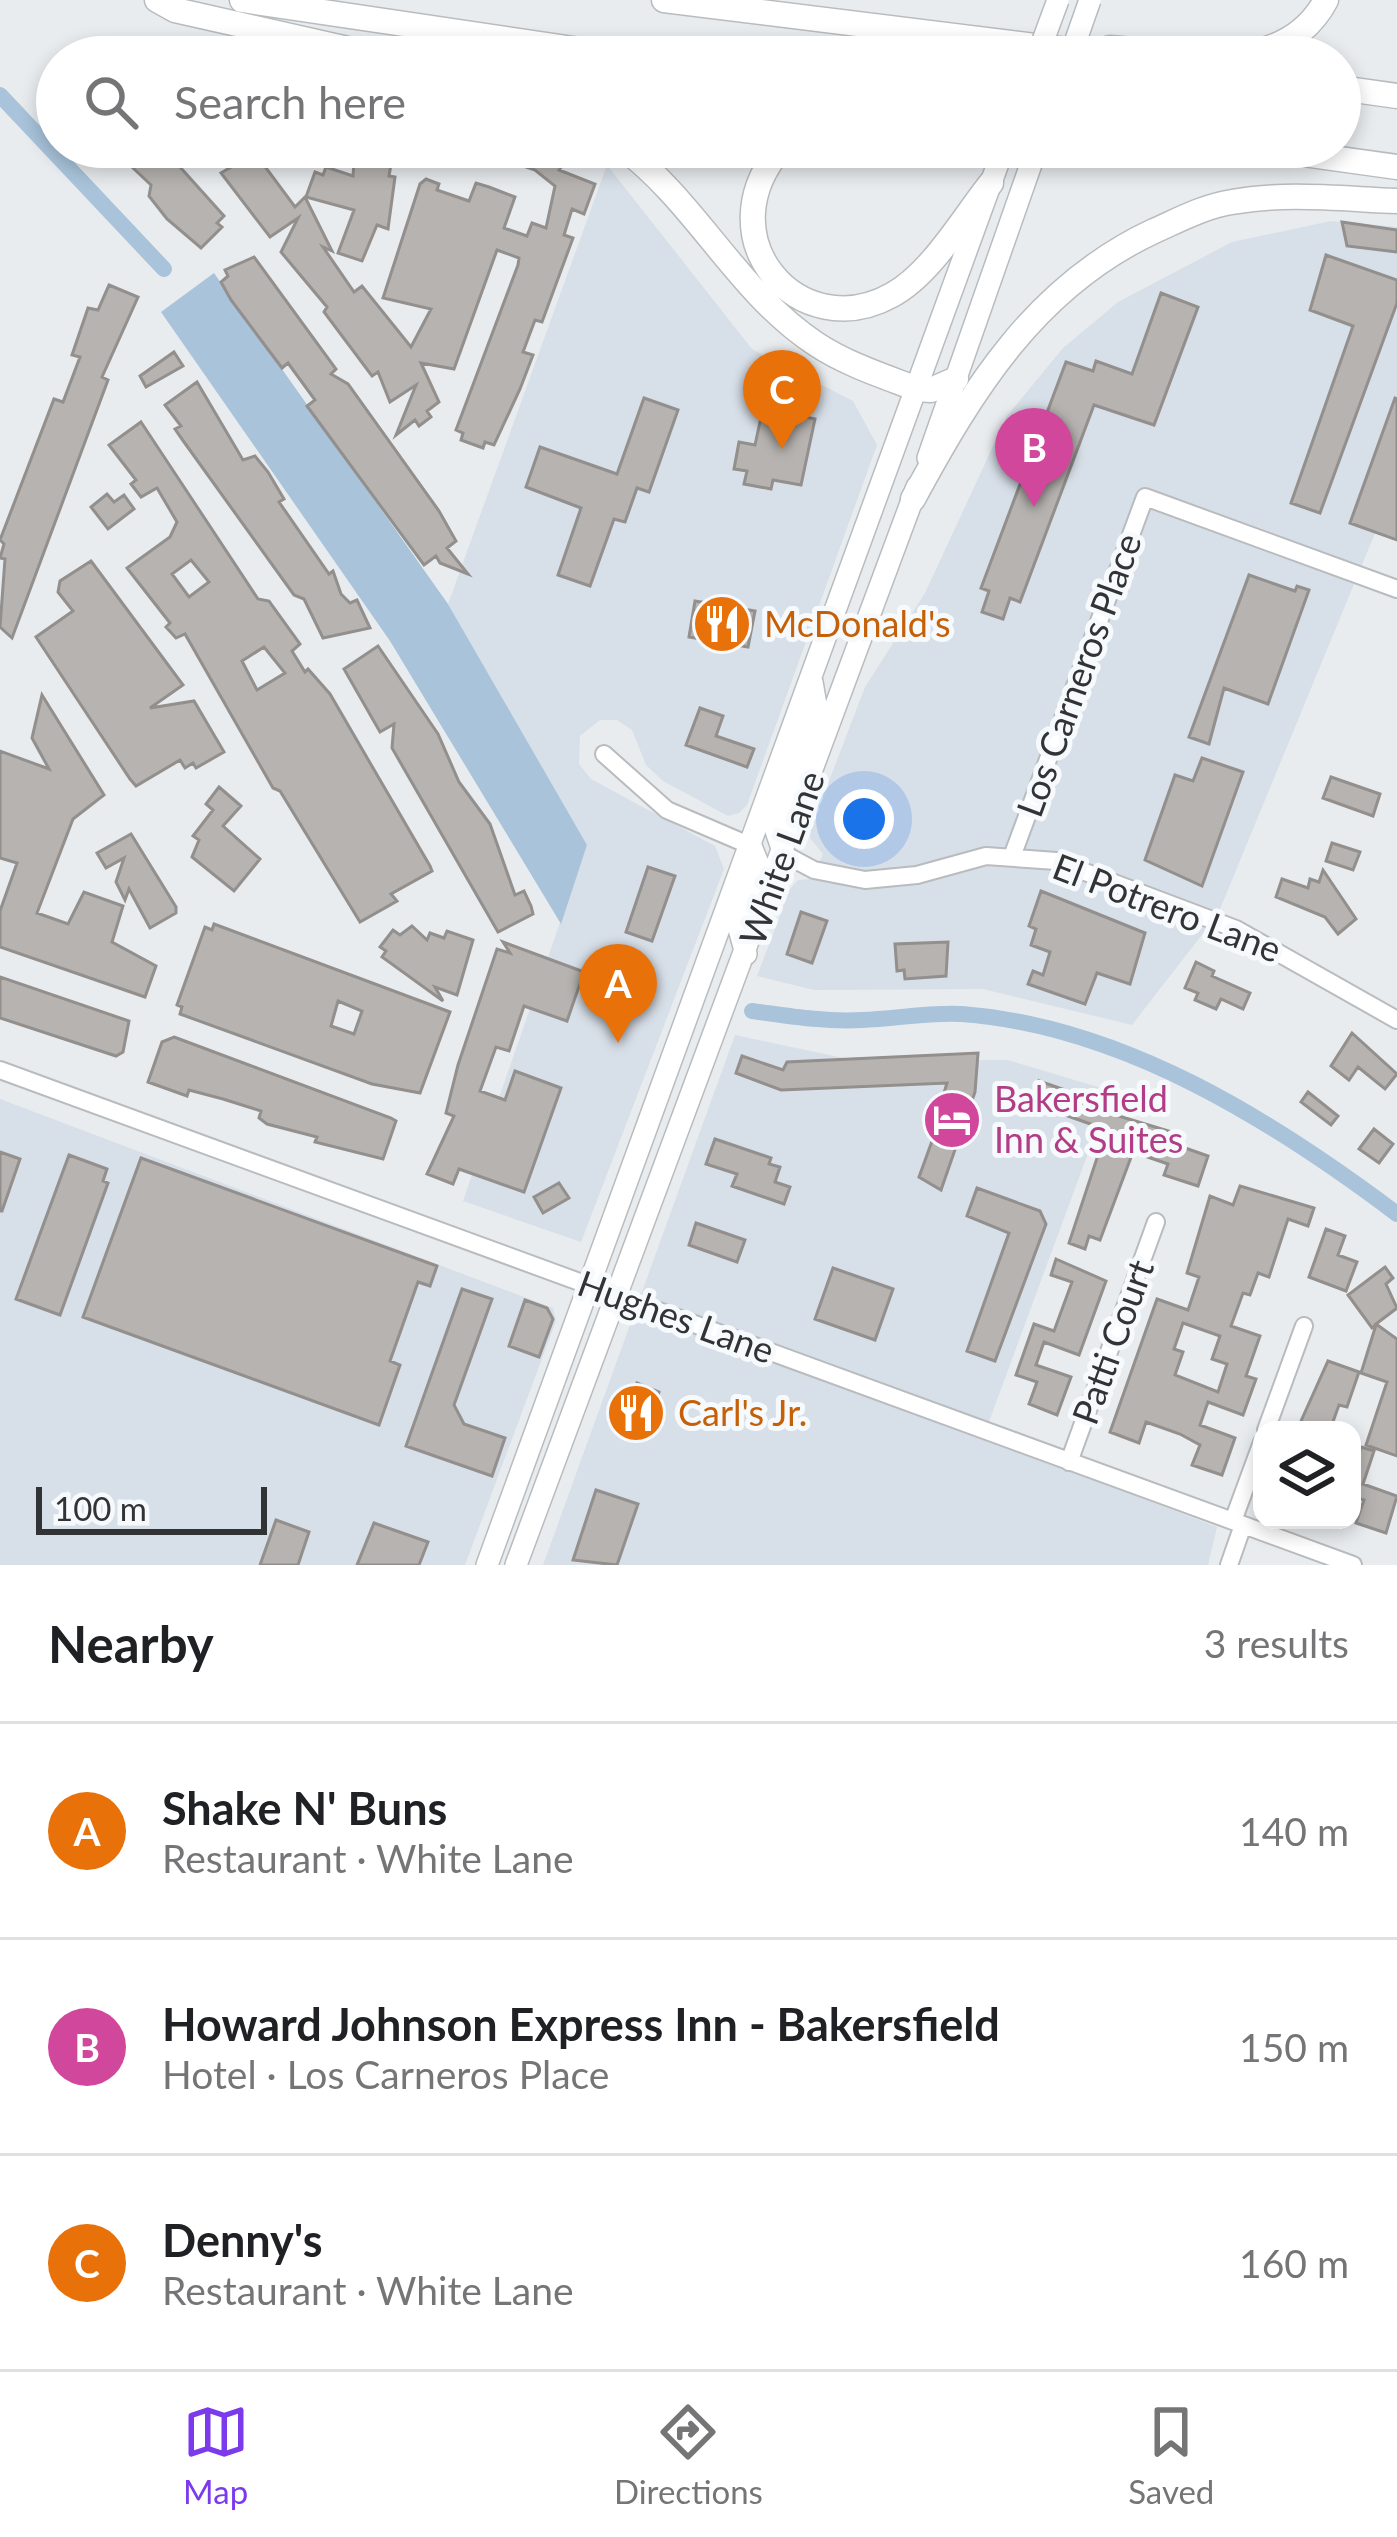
<!DOCTYPE html>
<meta charset="utf-8">
<style>
:root{--surface:#fff;--page:#f6f6f6;--text:#202124;--muted:#757577;--line:#e0e0e0;--accent:#7c3aed}
body{margin:0;font-family:Lato,sans-serif;background:var(--page);color:var(--text)}
.controls{position:absolute;right:36px;bottom:36px;display:grid;overflow:hidden;border-radius:24px;box-shadow:0 6px 18px #0003}
.controls button{width:108px;height:108px;display:grid;place-items:center;padding:0;border:0;border-bottom:3px solid var(--line);background:var(--surface);color:var(--text);font:60px sans-serif}
.scale{position:absolute;left:36px;bottom:30px;width:231px;box-sizing:border-box;padding-left:12px;border:6px solid #323334;border-top:0;font-size:33px;line-height:42px;white-space:nowrap;color:#323334;-webkit-text-stroke:9px #f7fafd;paint-order:stroke}
.you{position:absolute;left:864px;top:819px;width:42px;height:42px;margin:-30px;border:9px solid #fff;border-radius:50%;background:#1a73e8;box-shadow:0 0 0 18px #1a73e833}
.badge{display:grid;place-items:center;width:78px;height:78px;border-radius:50%;background:var(--accent);color:#fff;font-size:39px;font-weight:700}
.pin{position:absolute;translate:-50% -99px;filter:drop-shadow(0 3px 6px #0008)}
.pin::after{content:'';position:absolute;top:63px;width:42px;height:36px;background:inherit;clip-path:polygon(0 0,100% 0,50% 100%)}
.list{margin:0;padding:0;list-style:none}
h2{display:flex;justify-content:space-between;align-items:center;height:156px;margin:0;padding:0 48px;font-size:51px}
h2 small{font-size:39px;font-weight:400;color:var(--muted)}
.list li{display:grid;grid-template-columns:78px 1fr auto;gap:36px;align-items:center;box-sizing:border-box;height:216px;padding:0 48px;border-top:3px solid var(--line)}
.list b{display:block;font-size:45px;white-space:nowrap}
.list p{margin:0;font-size:39px;white-space:nowrap;color:var(--muted)}
.list em{font-size:39px;font-style:normal;color:var(--muted)}
.icon{flex:none;width:66px;height:66px;fill:none;stroke:currentColor;stroke-width:2;stroke-linecap:round;stroke-linejoin:round}
.map{position:relative;flex:none;width:1397px;height:1565px;overflow:hidden}
.search{position:absolute;background:var(--surface);box-shadow:0 6px 18px #0003;left:36px;right:36px;top:36px;height:132px;display:flex;align-items:center;gap:30px;box-sizing:border-box;padding:0 42px;border-radius:66px;color:var(--muted);font-size:45px}
.sheet{height:804px;background:var(--surface)}
nav{display:flex;justify-content:space-around;align-items:center;box-sizing:border-box;height:168px;border-top:3px solid var(--line);background:var(--surface);font-size:33px;color:var(--muted)}
nav a{display:grid;justify-items:center;gap:6px}
nav .on{color:var(--accent)}
.map>svg:first-child{display:block}
</style>
<div class="map">
<svg width="1397" height="1565" viewBox="0 0 1397 1565">
<rect width="100%" height="100%" fill="#e9ecef"/>
<!-- built -->
<path fill="#d7dfe8" d="M607 165 752 349 853 401 877 445 747 805 739 813 728 816 663 781 646 765 632 730 617 720H600L580 736 579 764 591 779 715 846 724 869 581 1242 463 1201 587 845 448 604Z
M1331 221 1397 227V480L1218 914 1132 1025 983 989 814 990 757 976 790 889 798 880 812 879 823 854 810 838 811 828 865 687 925 593 1007 416 1063 348 1118 302 1232 242Z
M735 1035 858 1061 1008 1060 1111 1091 983 1438 1217 1527 1208 1565H543Z
M0 1099 553 1308 556 1321 465 1565H0Z"/>
<!-- water -->
<path fill="#a8c3da" d="M214 273 448 604 587 845 561 924 390 641 161 312Z"/>
<g fill="none" stroke-linecap="round" stroke-linejoin="round">
<!-- canal -->
<path stroke="#a8c3da" stroke-width="16" d="M0 95 164 269
M752 1011C789 1016 824 1022 862 1020 895 1019 929 1012 962 1014 1122 1026 1272 1120 1397 1214"/>
</g>
<!-- building -->
<path fill="#b6b3b0" stroke="#928f8d" stroke-width="3" fill-rule="evenodd" d="M144 147H162L224 216 217 223 222 227 201 248 167 219 149 196 151 185 133 168Z
M368 147H394L389 176 395 177 388 229 377 225 362 261 338 253 354 210 306 197 315 172 323 175 326 167 353 176 354 162 367 164Z
M508 147H577L559 170 595 184 584 214 572 209 564 235 573 238 542 322 535 320 523 352 533 355 520 389 494 445 485 442 483 448 461 440 463 433 456 430 518 265 519 258 497 250 454 369 421 363 439 402 427 411 431 417 419 426 415 420 396 435 416 385 390 402 378 372 372 376 324 312 327 307 281 252 298 218 270 237 221 173 255 153 295 207 305 197 332 251 323 247 354 292 362 286 411 347 431 309 383 298 420 184 426 179 439 184 437 190 469 201 476 183 489 187 515 197 504 228 527 236 532 223 546 228 555 186 535 170 503 159Z
M1342 222 1397 230V252L1347 246Z
M1326 255 1397 280V303L1320 513 1291 503 1353 326 1310 310Z
M254 257 336 369 331 374 348 384 439 511 456 541 447 548 468 574 440 563 436 556 424 565 307 406 315 400 288 363 282 368 231 300 221 282 228 276 225 270Z
M109 285 138 297 102 377 108 380 12 638 0 627 5 559 0 558 4 544 0 540 54 399 63 402 80 357 72 355 88 308 98 310Z
M1161 293 1198 307 1154 425 1094 405 1020 602 1010 598 1003 619 982 612 989 591 981 588 1066 362 1093 371 1096 361 1132 374Z
M174 352 183 366 146 387 140 376Z
M197 382 243 460 255 456 268 472 284 499 279 502 329 574 333 571 341 594 350 603 357 600 370 628 323 638 304 599 294 595 184 442 175 429 181 426 165 405Z
M644 398 678 410 649 492 637 488 625 522 614 519 590 586 558 575 581 508 526 487 540 447 617 474Z
M1395 398 1397 399V540L1350 523Z
M763 408 815 419 801 485 773 480 771 489 744 484 747 471 734 469 739 442 755 445Z
M141 422 258 599 269 601 300 644 292 651 305 672 308 669 330 694 430 866 432 871 391 894 397 901 360 922 280 791 273 788 185 634 176 638 166 627 170 623 127 568 170 537 177 522 157 488 141 497 131 484 136 480 109 445ZM191 560 209 582 189 597 172 574ZM264 647 285 673 257 690 242 661Z
M107 494 114 502 124 495 134 509 108 529 91 507Z
M91 561 183 685 150 708 194 701 224 752 196 768 193 763 185 768 180 760 136 786 130 779 36 637 73 611 58 592 60 581Z
M1249 575 1295 591 1297 586 1309 590 1268 704 1224 688 1209 744 1189 737Z
M695 601 755 611 748 647 689 637Z
M378 646 438 734 459 782 490 824 515 895 524 891 531 906 533 914 498 932 392 748 394 724 380 732 344 669Z
M42 695 104 795 73 819 37 913 68 924 84 892 123 906 112 942 156 966 145 997 0 947V911L17 863 0 858V751L49 769 32 738Z
M700 708 723 716 716 736 754 749 747 767 686 745Z
M1202 758 1243 772 1202 886 1145 860 1175 775 1193 781Z
M1331 777 1380 794 1373 816 1323 798Z
M219 787 241 806 223 826 260 859 234 891 192 857 199 840 193 836 213 810 206 804Z
M131 834 176 907V913L150 928 129 889 125 900 116 882 124 858 106 868 97 853Z
M1332 843 1360 852 1353 870 1326 861Z
M648 867 675 876 652 941 626 932Z
M1323 870 1356 919 1338 934 1325 917 1276 897 1282 879 1308 888 1310 879 1319 882Z
M1041 891 1145 933 1130 984 1097 973 1085 1004 1028 984 1033 971 1043 975 1050 952 1031 945 1036 929 1029 926Z
M801 912 827 921 812 963 787 954Z
M214 924 450 1012 420 1093 372 1084 180 1014 182 1007 177 1005 205 927 212 930ZM338 1001 362 1011 354 1034 331 1026Z
M412 926 427 940 430 933 444 938 447 931 473 940 457 995 435 987 443 1001 382 957 386 951 380 947 393 930 400 935Z
M503 942 584 972 567 1021 524 1006 509 1051 496 1047 480 1091 505 1100 515 1071 561 1088 524 1192 459 1169 453 1184 427 1174 454 1116 446 1113 458 1065 497 949 510 953Z
M948 942 946 976 905 979 904 970 897 971 895 944Z
M1196 962 1214 971 1212 976 1250 993 1243 1009 1221 999 1216 1009 1195 1000 1198 993 1185 988Z
M0 977 129 1021 123 1052 116 1056 0 1018Z
M1352 1033 1397 1074 1385 1089 1358 1067 1349 1080 1331 1066Z
M174 1037 391 1118 396 1121 383 1159 315 1142 317 1137 267 1124 259 1118 261 1111 223 1099 189 1090 187 1096 148 1082 162 1042Z
M978 1053 975 1092 941 1190 919 1177 948 1097 944 1093 947 1083 781 1090 736 1073 742 1056 783 1070 787 1062Z
M1039 1081 1091 1099 1089 1107 1175 1133 1171 1143 1208 1156 1198 1186 1164 1175 1168 1164 1133 1152 1100 1240 1089 1236 1085 1249 1069 1243 1100 1149 1092 1146 1099 1127 1031 1103Z
M1308 1092 1338 1116 1331 1125 1301 1102Z
M1374 1129 1393 1144 1379 1163 1359 1149Z
M715 1139 771 1158 769 1164 780 1167 775 1182 790 1187 784 1204 732 1186 737 1174 706 1164Z
M0 1152 20 1159 2 1211H0Z
M69 1155 107 1169 103 1181 108 1183 60 1315 16 1299Z
M141 1158 437 1266 430 1286 418 1282 390 1361 400 1365 379 1425 83 1317Z
M559 1183 569 1198 543 1213 534 1197Z
M1240 1186 1314 1208 1308 1226 1288 1219 1269 1277 1258 1273 1250 1295 1243 1293 1231 1326 1260 1336 1246 1376 1256 1379 1243 1415 1208 1402 1200 1425 1235 1438 1222 1475 1192 1465 1200 1445 1180 1434 1146 1422 1139 1443 1110 1432 1157 1299 1188 1310 1199 1277 1187 1273 1210 1196 1233 1205ZM1183 1323 1220 1336 1212 1359 1227 1364 1218 1392 1175 1375 1183 1352 1174 1349Z
M977 1188 1040 1211 1046 1224 995 1361 967 1351 1009 1233 967 1216Z
M696 1223 745 1240 737 1262 689 1245Z
M1326 1229 1345 1236 1338 1255 1357 1262 1346 1291 1309 1277Z
M1056 1259 1106 1281 1079 1355 1044 1342 1036 1365 1071 1377 1057 1415 1029 1404 1037 1382 1016 1375 1034 1324 1054 1331 1072 1282 1051 1275Z
M1385 1267 1393 1278 1386 1284 1397 1308 1376 1324 1397 1339V1456L1366 1445 1387 1382 1361 1373 1376 1325 1372 1328 1348 1295Z
M833 1268 893 1289 875 1340 815 1319Z
M462 1289 492 1299 454 1405 464 1424 505 1438 492 1476 406 1446Z
M525 1300 547 1308 553 1319 539 1357 509 1346Z
M1328 1361 1359 1372 1347 1407 1339 1405 1330 1430H1297Z
M637 1383 659 1392 650 1417 655 1419 641 1440 615 1427Z
M1361 1447 1374 1451 1363 1484 1397 1496 1386 1533 1356 1523 1364 1500 1358 1498 1352 1509V1472Z
M596 1490 638 1504 617 1565 573 1560Z
M276 1520 309 1532 298 1565H260Z
M374 1523 428 1542 419 1565H357Z"/>
<g fill="none" stroke-linecap="round" stroke-linejoin="round">
<!-- minor casing -->
<g stroke="#b9bcbe" stroke-width="20">
<path id="minor" d="M604 754 667 810 751 846
M784 854 814 870 865 880 917 875 986 856 1056 861 1236 929 1397 1020
M1013 854 1145 497 1397 589
M0 1070 1353 1565
M1266 1430 1304 1326
M1069 1462 1156 1222
M1233 1521 1262 1442
M1229 1565 1243 1525"/>
</g>
<!-- major casing -->
<g stroke="#b9bcbe" stroke-width="24">
<path id="major" d="M928 458 1037 147
M784 854 776 831 817 711 812 682
M746 954 739 929 759 866 751 846
M487 1565 1004 147
M516 1565 917 487"/>
</g>
<!-- highway casing -->
<g stroke="#b9bcbe" stroke-width="27">
<path id="highway" d="M157 0 175 10 383 57
M242 0 628 57
M664 0 1123 57
M1110 48C1183 53 1284 79 1326 0
M1340 88 1397 96
M622 147C696 202 738 293 816 344 846 364 883 376 917 389L931 390 956 379
M782 147C703 237 799 347 892 295 931 274 963 218 991 183
M1252 147 1397 167
M913 499C973 388 1036 286 1154 231 1179 220 1205 206 1232 202 1286 192 1343 199 1397 201"/>
</g>
<!-- minor -->
<use href="#minor" stroke="#fff" stroke-width="16"/>
<!-- major -->
<use href="#major" stroke="#fff" stroke-width="21"/>
<!-- highway -->
<use href="#highway" stroke="#fff" stroke-width="24"/>
<!-- major-bridge casing -->
<g stroke="#b9bcbe" stroke-width="24" stroke-linecap="butt">
<path id="major-bridge" d="M1037 57 1058 0
M1070 57 1090 0"/>
</g>
<!-- major-bridge -->
<use href="#major-bridge" stroke="#fff" stroke-width="21"/>
</g>
<!-- icons -->
<defs>
<g id="restaurant-disc" transform="scale(3)"><circle r="9.5" fill="#e8710a" stroke="#f7fafd"/><path d="M-5-6h1v4h1v-4h1v4h1v-4h1v5L-1.5 .5V6h-2V.5L-5-1ZM5-6V6H3V1.5H1.5Q1.5-4 5-6Z" fill="#fff"/></g>
<g id="hotel-disc" transform="scale(3)"><circle r="9.5" fill="#d1479c" stroke="#f7fafd"/><path d="M-6-4.5h1.5V1H6V5H4.5V3h-9V5H-6ZM-4 0a1.8 1.8 0 1 1 3.6 0ZM.5 0V-2.5h3Q6-2.5 6 0Z" fill="#fff"/></g>
</defs>
<g fill-rule="evenodd">
<use href="#restaurant-disc" x="722" y="624"/>
<use href="#hotel-disc" x="952" y="1120"/>
<use href="#restaurant-disc" x="636" y="1413"/>
</g>
<g text-anchor="middle" stroke-width="10" stroke-linejoin="round" paint-order="stroke">
<!-- food labels -->
<g font-size="36" fill="#c56008" stroke="#f7fafd" text-anchor="start">
<text x="764" y="637">McDonald's</text>
<text x="678" y="1426">Carl's Jr.</text>
</g>
<!-- street labels -->
<g font-size="36" fill="#323334" stroke="#f7fafd">
<text transform="translate(1079 675) rotate(-70)" y="13">Los Carneros Place</text>
<text transform="translate(782 858) rotate(-70)" y="13">White Lane</text>
<text transform="translate(1167 908) rotate(21)" y="13">El Potrero Lane</text>
<text transform="translate(676 1317) rotate(20)" y="13">Hughes Lane</text>
<text transform="translate(1113 1342) rotate(-70)" y="13">Patti Court</text>
</g>
<!-- hotel labels -->
<g font-size="36" fill="#b23c85" stroke="#f7fafd" text-anchor="start">
<text x="994" y="1112">Bakersfield<tspan x="994" dy="41">Inn &amp; Suites</tspan></text>
</g>
</g>
</svg>
<div class="controls">
<button><svg class="icon" aria-label="layers" viewBox="0 0 24 24"><path d="M12 4l9 5-9 5-9-5zM3 14l9 5 9-5"/></svg></button>
</div>
<div class="scale">100 m</div>
<div class="you"></div>
<div class="pin badge" style="left:618px;top:1043px;background:#e8710a">A</div>
<div class="pin badge" style="left:1034px;top:507px;background:#d1479c">B</div>
<div class="pin badge" style="left:782px;top:449px;background:#e8710a">C</div>
<div class="search"><svg class="icon" aria-label="search" viewBox="0 0 24 24"><circle cx="10" cy="10" r="6"/><path d="M15 15l6 6"/></svg>Search here</div>
</div>
<section class="sheet">
<h2>Nearby<small>3 results</small></h2>
<ul class="list">
<li><span class="badge" style="background:#e8710a">A</span><div><b>Shake N' Buns</b><p>Restaurant · White Lane</p></div><em>140 m</em></li>
<li><span class="badge" style="background:#d1479c">B</span><div><b>Howard Johnson Express Inn - Bakersfield</b><p>Hotel · Los Carneros Place</p></div><em>150 m</em></li>
<li><span class="badge" style="background:#e8710a">C</span><div><b>Denny's</b><p>Restaurant · White Lane</p></div><em>160 m</em></li>
</ul>
</section>
<nav>
<a class="on"><svg class="icon" aria-label="map" viewBox="0 0 24 24"><path d="M3 6l6-2 6 2 6-2v14l-6 2-6-2-6 2zM9 4v14M15 6v14"/></svg>Map</a>
<a><svg class="icon" aria-label="directions" viewBox="0 0 24 24"><path d="M12 3l9 9-9 9-9-9zM9 14v-3h6M13 9l2 2-2 2"/></svg>Directions</a>
<a><svg class="icon" aria-label="saved" viewBox="0 0 24 24"><path d="M7 4h10v16l-5-4-5 4z"/></svg>Saved</a>
</nav>
